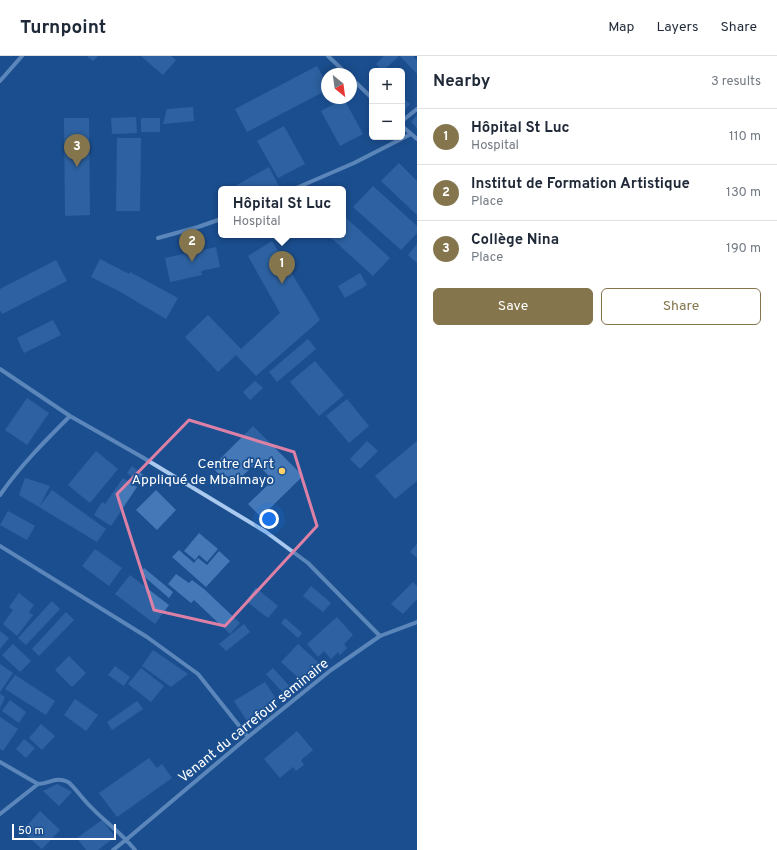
<!DOCTYPE html>
<meta charset="utf-8">
<style>
:root{--surface:#fff;--page:#f6f6f7;--text:#1f2937;--muted:#747a83;--line:#e0e1e3;--accent:#84754c}
body{margin:0;font-family:Overpass,sans-serif;background:var(--page);color:var(--text)}
.controls{position:absolute;right:12px;top:12px;display:grid;overflow:hidden;border-radius:6px;box-shadow:0 2px 10px #0003}
.controls button{width:36px;height:36px;display:grid;place-items:center;padding:0;border:0;border-bottom:1px solid var(--line);background:var(--surface);color:var(--text);font:20px sans-serif}
.compass{position:absolute;left:321px;top:12px;width:36px;height:36px;border-radius:50%;background:var(--surface);box-shadow:0 2px 10px #0003;rotate:151deg}
.scale{position:absolute;left:12px;bottom:10px;width:104px;box-sizing:border-box;padding-left:4px;border:2px solid #fff;border-top:0;font-size:11px;line-height:14px;white-space:nowrap;color:#fff;-webkit-text-stroke:3px #1b4f8f;paint-order:stroke}
.you{position:absolute;left:269px;top:463px;width:14px;height:14px;margin:-10px;border:3px solid #fff;border-radius:50%;background:#1a73e8;box-shadow:0 0 0 6px #1a73e833}
.badge{display:grid;place-items:center;width:26px;height:26px;border-radius:50%;background:var(--accent);color:#fff;font-size:13px;font-weight:700}
.pin{position:absolute;translate:-50% -33px;filter:drop-shadow(0 1px 2px #0008)}
.pin::after{content:'';position:absolute;top:21px;width:14px;height:12px;background:inherit;clip-path:polygon(0 0,100% 0,50% 100%)}
.popup{position:absolute;left:218px;top:130px;width:128px;height:52px;box-sizing:border-box;display:grid;place-content:center;border-radius:6px;background:var(--surface);filter:drop-shadow(0 1px 3px #0005);font-size:13px;white-space:nowrap;color:var(--muted)}
.popup b{font-size:15px;color:var(--text)}
.popup::after{content:'';position:absolute;left:50%;top:100%;margin-left:-8px;border:8px solid transparent;border-top-color:var(--surface)}
.list{margin:0;padding:0;list-style:none}
h2{display:flex;justify-content:space-between;align-items:center;height:52px;margin:0;padding:0 16px;font-size:17px}
h2 small{font-size:13px;font-weight:400;color:var(--muted)}
.list li{display:grid;grid-template-columns:26px 1fr auto;gap:12px;align-items:center;box-sizing:border-box;height:56px;padding:0 16px;border-top:1px solid var(--line)}
.list b{display:block;font-size:15px;white-space:nowrap}
.list p{margin:0;font-size:13px;white-space:nowrap;color:var(--muted)}
.list em{font-size:13px;font-style:normal;color:var(--muted)}
.actions{display:flex;gap:8px;padding:12px 16px}
.actions a{flex:1;padding:9px 0;border:1px solid var(--accent);border-radius:6px;text-align:center;font-size:14px;color:var(--accent)}
.actions .main{background:var(--accent);color:#fff}
.map{position:relative;flex:none;width:417px;height:794px;overflow:hidden}
header{display:flex;align-items:center;gap:24px;box-sizing:border-box;height:56px;padding:0 20px;background:var(--surface);border-bottom:1px solid var(--line)}
header strong{font-size:19px}
nav{display:flex;gap:22px;margin-inline-start:auto;font-size:14px}
main{display:flex}
aside{flex:1;background:var(--surface)}
.map>svg:first-child{display:block}
</style>
<header>
<strong>Turnpoint</strong>
<nav><a>Map</a><a>Layers</a><a>Share</a></nav>
</header>
<main>
<div class="map">
<svg width="417" height="794" viewBox="0 0 417 794">
<rect width="100%" height="100%" fill="#1b4f8f"/>
<!-- building -->
<path fill="#4478b7" d="M87 0H98L93 5Z
M141 0H171L176 4 163 19Z
M384 0H399L383 15 376 8Z
M400 0H413L417 5V18Z
M317 10 327 28V34L247 76 235 53Z
M402 42 410 48 402 58Z
M344 43 363 78 340 90 321 55Z
M193 51 194 65 163 68 167 53Z
M417 59V72L411 66Z
M136 61 137 77 112 78 111 62Z
M64 62H89L90 159 65 160Z
M141 62H160V76H141Z
M284 70 305 108 278 122 257 85Z
M117 82H141L140 155H116Z
M399 107 417 125V159L381 125Z
M269 111 279 130 274 133H230Z
M373 130 417 170V177L401 194 353 151Z
M343 159 390 202 373 220 328 179H343Z
M272 185 320 264 256 320 236 299 218 316 185 281 208 259 241 293 280 257 248 200Z
M417 188V207L408 199Z
M216 191 220 211 201 215 202 219 170 226 165 202Z
M100 203 129 218 130 216 178 242 166 263 119 235 91 221Z
M56 204 67 225 2 258 0 254V233Z
M360 217 367 229 345 242 338 230Z
M53 264 61 279 24 297 17 282Z
M308 283 316 293 277 326 269 316Z
M315 305 344 339 319 360 290 326Z
M255 325 263 332 250 344 243 336Z
M27 342 49 357 27 389 5 374Z
M347 343 369 370 349 387 326 360Z
M253 370 303 420 261 461 248 448 273 424 256 407 231 431 212 411Z
M367 385 378 395 360 413 350 403Z
M417 385V425L395 443 375 420Z
M96 395 118 413 90 447 68 429Z
M132 410 146 421 141 428 127 417Z
M25 422 50 430 39 451 19 439Z
M123 422 137 431 111 470 94 459 102 446 105 448Z
M52 434 106 473 97 486 39 451Z
M156 434 176 454 157 474 136 454Z
M8 455 35 470 27 484 0 469Z
M199 477 218 493 207 506 199 499 195 504 184 495Z
M417 488V502L410 496Z
M95 493 122 512 109 530 82 510Z
M179 494 194 507 198 502 207 509 219 495 230 505 206 531 172 501Z
M144 512 173 536 169 542 140 517Z
M176 518 189 527 192 524 204 533 240 567 230 578 194 544 191 547 168 528Z
M130 519 169 549 155 568 115 538Z
M413 526 417 530V543L403 558 391 548Z
M311 530 331 547 323 556 303 540Z
M256 532 278 550 268 562 246 545Z
M19 537 34 549 29 556 33 559 17 580 3 568 13 554 9 551Z
M52 545 60 553 26 589 18 582Z
M66 556 74 564 39 600 32 593Z
M337 561 353 579 344 588 347 592 340 599 338 596 331 603 324 595 318 601 307 588Z
M285 562 302 577 298 582 281 567Z
M244 568 250 576 226 595 219 588Z
M0 575 9 582 0 593Z
M13 588 31 605 20 616 2 599Z
M298 588 319 607 302 625 281 606Z
M153 594 188 618 171 631 142 610Z
M69 600 86 617 72 631 55 614Z
M0 608 13 617 0 636Z
M115 610 130 621 124 630 108 619Z
M141 612 164 630 151 646 128 628Z
M273 612 292 633 285 639 266 618Z
M15 619 55 645 46 659 5 633Z
M265 626 278 646 247 665 234 645Z
M0 638 5 641 0 652Z
M75 643 98 659 86 675 64 659Z
M10 644 26 656 19 667 2 655Z
M137 645 143 653 112 674 107 666Z
M0 661 18 673 3 695 0 693Z
M41 668 55 680 42 694 29 682Z
M297 675 313 694 301 704 304 709 296 715 293 711 280 722 264 703Z
M24 683 35 692 26 702 16 693Z
M149 702 157 712 162 708 172 722 117 761 99 737Z
M57 728 72 736 59 750 43 735Z
M40 755 60 774 42 793 22 775Z
M102 764 115 781 98 794H86L77 782Z"/>
<g fill="none" stroke-linecap="round" stroke-linejoin="round">
<!-- street -->
<path stroke="#a9c9ee" stroke-width="4" d="M328 0 347 18
M351 22 372 42
M0 25 22 0
M402 65 417 53
M402 70 417 83
M294 133 354 107 411 78
M158 182 198 171 221 163
M0 313 70 360 142 401 266 476 308 507 380 580
M0 439C20 410 45 385 70 360
M0 490 147 581 198 618 248 681
M0 706 38 728C50 728 55 720 68 726 73 729 85 746 91 751 105 766 122 777 135 794
M0 758 38 728
M113 794 127 783 248 681 331 614 380 580 417 566"/>
</g>
<!-- marked area -->
<path d="M0 0H417V794H0ZM189 364 294 396 317 470 225 570 154 554 117 438Z" fill="#1b4f8f" fill-opacity=".55" fill-rule="evenodd"/>
<path fill="none" stroke="#dd80a5" stroke-width="3" stroke-linejoin="round" d="M189 364 294 396 317 470 225 570 154 554 117 438Z"/>
<!-- markers -->
<circle fill="#ffd166" stroke="#1b4f8f" stroke-width="1.5" cx="282" cy="415" r="4"/>
<g text-anchor="middle" stroke-width="3.5" stroke-linejoin="round" paint-order="stroke">
<!-- poi labels -->
<g font-size="14" fill="#fff" stroke="#1b4f8f" text-anchor="end">
<text x="274" y="412">Centre d'Art<tspan x="274" dy="16">Appliqué de Mbalmayo</tspan></text>
</g>
<!-- street labels -->
<g font-size="14" fill="#fff" stroke="#1b4f8f">
<text transform="translate(253 664) rotate(-39)" y="5">Venant du carrefour seminaire</text>
</g>
</g>
</svg>
<div class="controls">
<button>+</button>
<button>−</button>
</div>
<svg class="compass" viewBox="-18 -18 36 36"><path d="M0-13l5 13h-10z" fill="#e53935"/><path d="M0 13l5-13h-10z" fill="#747a83"/></svg>
<div class="scale">50 m</div>
<div class="you"></div>
<div class="pin badge" style="left:282px;top:228px">1</div>
<div class="popup"><b>Hôpital St Luc</b>Hospital</div>
<div class="pin badge" style="left:192px;top:206px">2</div>
<div class="pin badge" style="left:77px;top:111px">3</div>
</div>
<aside>
<h2>Nearby<small>3 results</small></h2>
<ul class="list">
<li><span class="badge">1</span><div><b>Hôpital St Luc</b><p>Hospital</p></div><em>110 m</em></li>
<li><span class="badge">2</span><div><b>Institut de Formation Artistique</b><p>Place</p></div><em>130 m</em></li>
<li><span class="badge">3</span><div><b>Collège Nina</b><p>Place</p></div><em>190 m</em></li>
</ul>
<div class="actions"><a class="main">Save</a><a>Share</a></div>
</aside>
</main>
